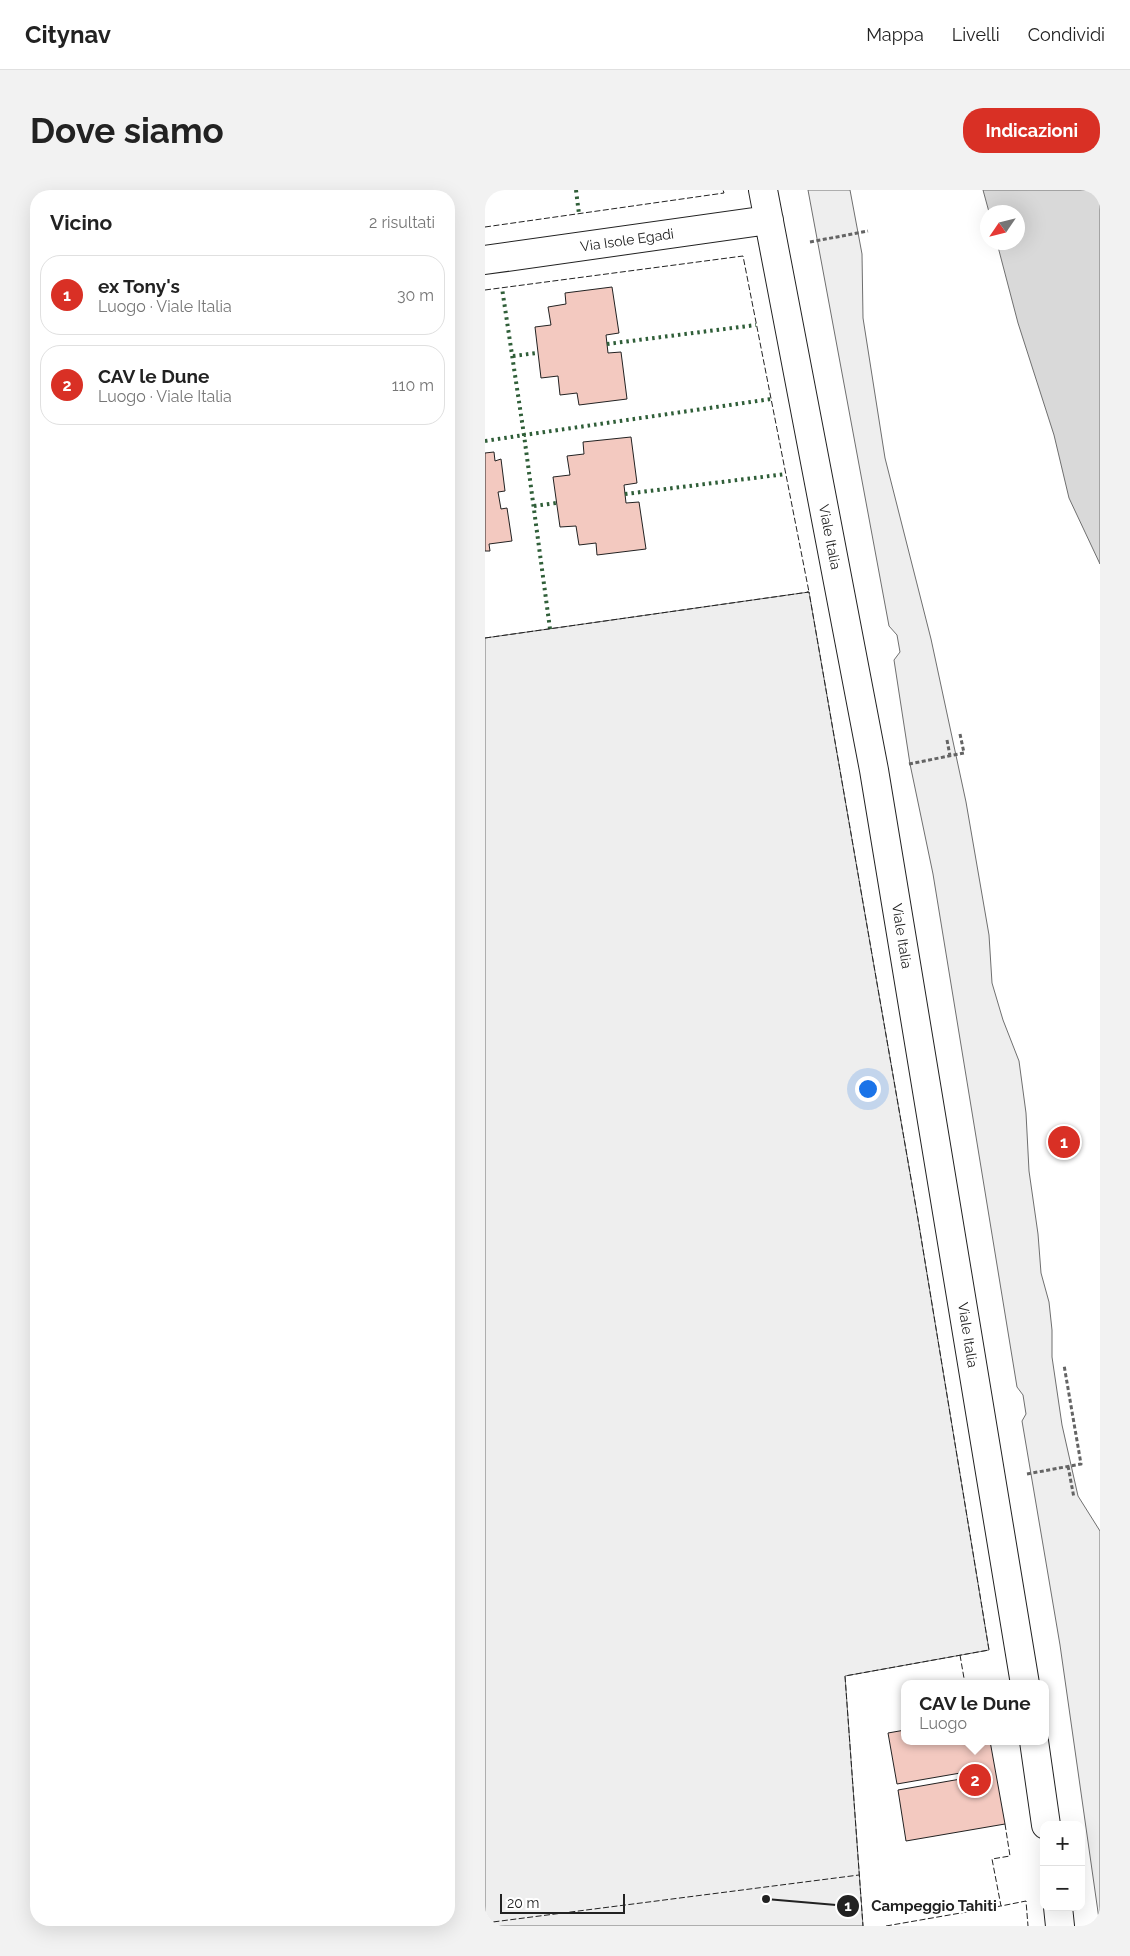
<!DOCTYPE html>
<html lang="it">
<meta charset="utf-8">
<style>
:root{--surface:#fff;--page:#f2f2f2;--text:#222;--muted:#767676;--line:#e0e0e0;--accent:#d93025}
body{margin:0;font-family:Raleway,sans-serif;background:var(--page);color:var(--text)}
.controls{position:absolute;right:15px;bottom:15px;display:grid;overflow:hidden;border-radius:10px;box-shadow:0 5px 20px #0002}
.controls button{width:45px;height:45px;display:grid;place-items:center;padding:0;border:0;border-bottom:1px solid var(--line);background:var(--surface);color:var(--text);font:25px sans-serif}
.compass{position:absolute;left:495px;top:15px;width:45px;height:45px;border-radius:50%;background:var(--surface);box-shadow:0 5px 20px #0002;rotate:235deg}
.scale{position:absolute;left:15px;bottom:12px;width:125px;box-sizing:border-box;padding-left:5px;border:2px solid #222;border-top:0;font-size:14px;line-height:18px;white-space:nowrap;color:#222;-webkit-text-stroke:4px #fff;paint-order:stroke}
.you{position:absolute;left:382px;top:898px;width:18px;height:18px;margin:-12px;border:4px solid #fff;border-radius:50%;background:#1a73e8;box-shadow:0 0 0 8px #1a73e833}
.badge{display:grid;place-items:center;width:32px;height:32px;border-radius:50%;background:var(--accent);color:#fff;font-size:16px;font-weight:700}
.pin{position:absolute;translate:-50% -50%;border:2px solid #fff;box-shadow:0 1px 5px #0006}
.popup{position:absolute;left:416px;top:1490px;width:148px;height:65px;box-sizing:border-box;display:grid;place-content:center;border-radius:10px;background:var(--surface);filter:drop-shadow(0 1px 4px #0005);font-size:16px;white-space:nowrap;color:var(--muted)}
.popup b{font-size:19px;color:var(--text)}
.popup::after{content:'';position:absolute;left:50%;top:100%;margin-left:-10px;border:10px solid transparent;border-top-color:var(--surface)}
.list{margin:0;padding:0;list-style:none}
h2{display:flex;justify-content:space-between;align-items:center;height:65px;margin:0;padding:0 20px;font-size:21px}
h2 small{font-size:16px;font-weight:400;color:var(--muted)}
.list li{display:grid;grid-template-columns:32px 1fr auto;gap:15px;align-items:center;box-sizing:border-box;height:80px;margin:0 10px 10px;padding:0 10px;border:1px solid var(--line);border-radius:20px}
.list b{display:block;font-size:19px;white-space:nowrap}
.list p{margin:0;font-size:16px;white-space:nowrap;color:var(--muted)}
.list em{font-size:16px;font-style:normal;color:var(--muted)}
.map{position:relative;flex:none;width:615px;height:1736px;overflow:hidden;border-radius:20px}
header{display:flex;align-items:center;gap:30px;box-sizing:border-box;height:70px;padding:0 25px;background:var(--surface);border-bottom:1px solid var(--line)}
header strong{font-size:24px}
nav{display:flex;gap:28px;margin-inline-start:auto;font-size:18px}
.intro{display:flex;align-items:center;justify-content:space-between;box-sizing:border-box;height:120px;padding:0 30px}
h1{margin:0;font-size:35px}
.button{padding:12px 22px;border-radius:20px;background:var(--accent);color:#fff;font-size:18px;font-weight:700}
main{display:flex;gap:30px;padding:0 30px}
aside{flex:1;background:var(--surface);border-radius:20px;box-shadow:0 5px 20px #0002}
.map>svg:first-child{display:block}
</style>
<header>
<strong>Citynav</strong>
<nav><a>Mappa</a><a>Livelli</a><a>Condividi</a></nav>
</header>
<div class="intro"><h1>Dove siamo</h1><a class="button">Indicazioni</a></div>
<main>
<aside>
<h2>Vicino<small>2 risultati</small></h2>
<ul class="list">
<li><span class="badge">1</span><div><b>ex Tony's</b><p>Luogo · Viale Italia</p></div><em>30 m</em></li>
<li><span class="badge">2</span><div><b>CAV le Dune</b><p>Luogo · Viale Italia</p></div><em>110 m</em></li>
</ul>
</aside>
<div class="map">
<svg width="615" height="1736" viewBox="0 0 615 1736">
<rect width="100%" height="100%" fill="#fff"/>
<!-- green -->
<path fill="#eee" stroke="#6f6f6f" d="M323 0H365L377 64 378 128 400 268 446 449 481 612 504 745 507 793 518 830 534 871 541 923 544 981 553 1044 556 1083 564 1112 567 1140V1167L577 1235 593 1306 615 1341V1736L575 1455 537 1231 541 1224 538 1205 532 1197 448 684 425 574 409 470 415 462 412 445 404 436Z
M324 402 433 1029 504 1460 360 1486 378 1736H0V448Z"/>
<!-- water -->
<path fill="#d9d9d9" stroke="#6f6f6f" d="M498 0H615V374L584 308 569 245 533 133 512 53 532 52V22H504Z"/>
<!-- building -->
<path fill="#f3c9c0" stroke="#222" d="M127 97 134 143 121 145 123 163 136 162 142 209 94 215 92 203 75 205 73 186 56 188 50 137 66 135 63 117 81 114 80 103Z
M146 247 152 293 139 295 141 313 154 312 161 359 112 365 111 353 94 355 91 336 75 337 68 287 85 285 82 266 99 264 98 252Z
M9 262 10 271 16 269 20 301 13 302 16 319 22 318 27 351 4 354 5 361H0V263Z
M420 1540V1551H505L520 1634 421 1651 413 1600 487 1587V1581L412 1594 403 1543Z"/>
<g fill="none" stroke-linecap="round" stroke-linejoin="round">
<!-- minor casing -->
<g stroke="#222" stroke-width="30">
<path id="minor" d="M278 0 389 580 540 1494
M0 70 284 30
M549 1551 561 1635
M573 1717 575 1736"/>
</g>
<!-- path -->
<path stroke="#646464" stroke-width="3" stroke-dasharray="4 2.5" stroke-linecap="butt" d="M325 52 383 41
M462 550 465 566
M424 574 479 563 475 544
M583 1276 589 1308
M542 1284 596 1274 579 1175"/>
<!-- minor -->
<use href="#minor" stroke="#fff" stroke-width="28"/>
<!-- hedge -->
<path stroke="#2f5e38" stroke-width="4" stroke-dasharray="2.5 4" stroke-linecap="butt" d="M91 0 94 24
M122 154 271 135
M28 166 52 163
M0 251 39 245 17 98
M140 304 301 284
M49 316 71 313
M65 439 39 245 286 209"/>
<!-- fence -->
<path stroke="#222" stroke-width="1" stroke-dasharray="6 2.5" stroke-linecap="butt" d="M0 37 239 3 238 0
M0 100 258 66 324 402H322
M0 448 324 402 433 1029 504 1460 360 1486 378 1736
M475 1465 480 1494
M520 1634 525 1666 507 1669 516 1716 541 1711 543 1736
M0 1733 374 1685
M401 1736 516 1716"/>
</g>
<g text-anchor="middle" stroke-width="4" stroke-linejoin="round" paint-order="stroke">
<!-- street labels -->
<g font-size="14" fill="#222" stroke="#fff">
<text transform="translate(142 50) rotate(-8)" y="5">Via Isole Egadi</text>
<text transform="translate(345 347) rotate(79)" y="5">Viale Italia</text>
<text transform="translate(417 746) rotate(81)" y="5">Viale Italia</text>
<text transform="translate(483 1145) rotate(81)" y="5">Viale Italia</text>
</g>
</g>
<!-- callouts -->
<path fill="none" stroke="#222" stroke-width="2" d="M281 1709L363 1716"/>
<g fill="#222" stroke="#fff" stroke-width="2">
<circle cx="281" cy="1709" r="5"/>
<circle cx="363" cy="1716" r="12"/>
</g>
<g font-size="15" text-anchor="middle" font-weight="bold" fill="#fff">
<text x="363" y="1721">1</text>
</g>
<g font-size="15" text-anchor="middle" font-weight="bold" fill="#222" stroke="#fff" stroke-width="4" stroke-linejoin="round" paint-order="stroke">
<text x="449" y="1721">Campeggio Tahiti</text>
</g>
</svg>
<div class="controls">
<button>+</button>
<button>−</button>
</div>
<svg class="compass" viewBox="-18 -18 36 36"><path d="M0-13l5 13h-10z" fill="#e53935"/><path d="M0 13l5-13h-10z" fill="#767676"/></svg>
<div class="scale">20 m</div>
<div class="you"></div>
<div class="pin badge" style="left:579px;top:952px">1</div>
<div class="pin badge" style="left:490px;top:1590px">2</div>
<div class="popup"><b>CAV le Dune</b>Luogo</div>
</div>
</main>
